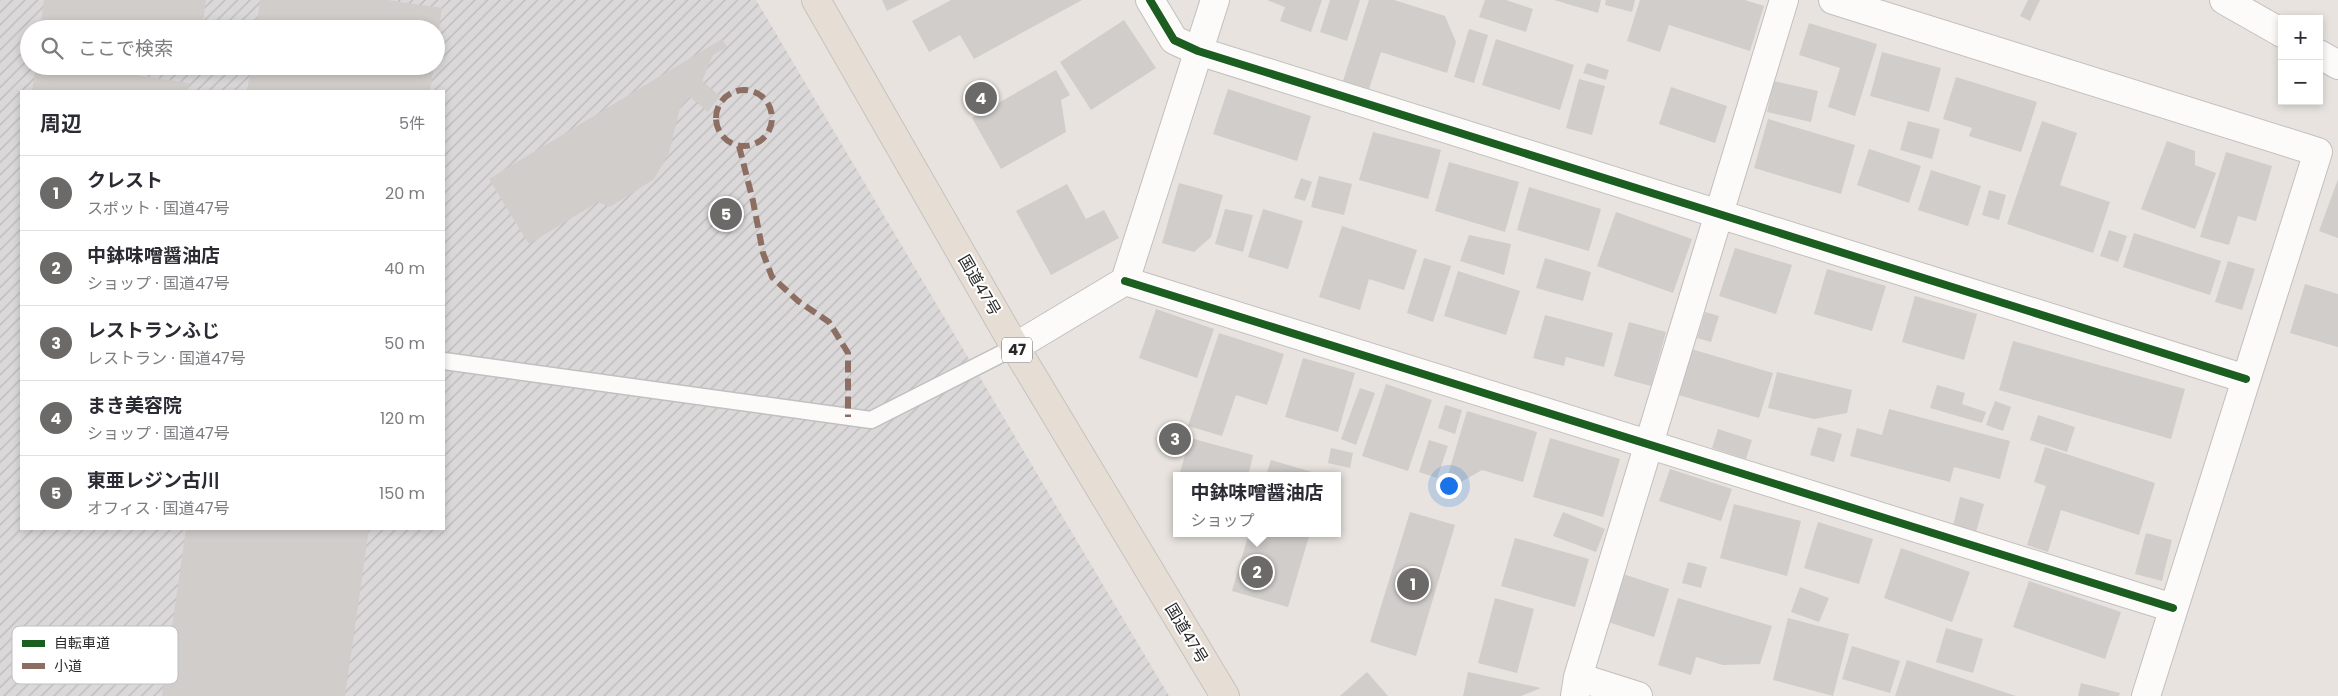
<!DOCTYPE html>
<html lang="ja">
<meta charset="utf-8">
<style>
:root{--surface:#fff;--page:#f7f7f7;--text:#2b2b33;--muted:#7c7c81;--line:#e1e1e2;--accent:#6c6a68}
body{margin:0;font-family:Poppins,"Noto Sans JP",sans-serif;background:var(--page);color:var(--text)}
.controls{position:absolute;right:15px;top:15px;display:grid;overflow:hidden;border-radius:0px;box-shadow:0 2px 8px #0003}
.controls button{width:45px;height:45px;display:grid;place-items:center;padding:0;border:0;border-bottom:1px solid var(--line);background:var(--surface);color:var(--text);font:25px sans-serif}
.you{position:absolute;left:1448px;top:485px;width:18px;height:18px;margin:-12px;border:4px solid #fff;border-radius:50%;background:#1a73e8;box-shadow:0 0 0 8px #1a73e833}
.badge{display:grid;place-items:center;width:32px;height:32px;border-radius:50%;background:var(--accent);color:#fff;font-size:16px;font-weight:700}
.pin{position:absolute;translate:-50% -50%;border:2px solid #fff;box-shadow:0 1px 5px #0006}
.popup{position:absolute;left:1173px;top:472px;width:168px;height:65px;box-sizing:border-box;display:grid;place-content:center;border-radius:0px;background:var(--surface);filter:drop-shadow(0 1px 4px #0005);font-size:16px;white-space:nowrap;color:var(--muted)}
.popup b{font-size:19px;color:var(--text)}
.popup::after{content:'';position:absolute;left:50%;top:100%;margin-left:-10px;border:10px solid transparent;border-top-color:var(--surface)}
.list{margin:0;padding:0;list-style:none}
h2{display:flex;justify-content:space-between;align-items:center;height:65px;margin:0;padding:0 20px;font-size:21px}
h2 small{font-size:16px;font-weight:400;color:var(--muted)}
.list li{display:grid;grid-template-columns:32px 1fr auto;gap:15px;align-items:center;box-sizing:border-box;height:75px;padding:0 20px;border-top:1px solid var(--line)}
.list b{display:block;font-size:19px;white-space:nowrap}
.list p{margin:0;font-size:16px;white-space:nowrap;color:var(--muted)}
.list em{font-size:16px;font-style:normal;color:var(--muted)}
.icon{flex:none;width:28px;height:28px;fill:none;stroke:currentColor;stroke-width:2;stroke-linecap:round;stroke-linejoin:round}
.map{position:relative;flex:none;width:2338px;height:696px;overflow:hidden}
.search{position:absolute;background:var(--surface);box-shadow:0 2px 8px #0003;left:20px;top:20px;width:425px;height:55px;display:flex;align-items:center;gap:12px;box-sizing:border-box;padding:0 18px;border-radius:28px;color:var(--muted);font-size:19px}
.panel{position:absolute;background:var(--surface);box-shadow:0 2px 8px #0003;left:20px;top:90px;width:425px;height:440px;border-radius:0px}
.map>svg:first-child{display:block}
</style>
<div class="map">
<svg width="2338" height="696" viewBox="0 0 2338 696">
<defs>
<pattern id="industrial-furrows" width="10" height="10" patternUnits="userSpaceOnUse" patternTransform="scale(1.25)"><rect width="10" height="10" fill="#dbd8da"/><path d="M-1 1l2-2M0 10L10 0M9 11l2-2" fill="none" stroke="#bcb9bb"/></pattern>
</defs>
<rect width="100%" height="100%" fill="#e8e3de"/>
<!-- industrial -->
<path fill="url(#industrial-furrows)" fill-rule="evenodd" d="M0 0H756L1169 696H0ZM29 29H436V66H29ZM21 91H444V529H21Z"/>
<!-- building -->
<path fill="#d0cdca" d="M44 0H206L202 29H40Z
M260 0H387L442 8 437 42 436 29H256Z
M882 0H909L887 11Z
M951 0H1082L974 59 960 35 929 52 912 21Z
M1267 0H1322L1311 32 1280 21 1285 7Z
M1330 0H1360L1347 41 1320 32Z
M1369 0H1394L1445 16 1456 42 1447 73 1381 52 1369 89 1343 81Z
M1485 0H1506L1533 9 1526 32 1479 17Z
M1554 0H1601L1598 13Z
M1606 0H1635L1632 12 1605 5Z
M1640 0H1745L1764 6 1750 51 1669 25 1660 52 1627 41Z
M2028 0H2040L2030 21 2020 16Z
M1124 20 1156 68 1091 110 1060 62Z
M1809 23 1877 44 1855 116 1828 107 1840 68 1799 55Z
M1469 29 1488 35 1474 83 1454 77Z
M722 39 727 47 713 55 702 81 720 96 708 112 689 96 680 108 669 153 654 179 610 207 598 202 529 244 489 179Z
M1496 39 1574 65 1560 110 1482 85Z
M1882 52 1941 68 1929 112 1870 96Z
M1587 63 1609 70 1606 80 1583 73Z
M36 66H73L189 83 188 91H32Z
M251 66H434L430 91H247Z
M1056 70 1070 95 1061 100 1066 132 1001 169 972 118Z
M1956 77 2037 102 2021 152 1969 136 1972 128 1943 119Z
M1579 79 1605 86 1592 135 1566 128Z
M1774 81 1818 91 1811 122 1767 112Z
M1671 87 1727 106 1715 143 1659 124Z
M1228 89 1311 116 1297 161 1213 134Z
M1768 119 1855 145 1841 194 1754 168Z
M1908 121 1940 129 1932 159 1900 150Z
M2042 121 2077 133 2060 185 2110 202 2093 253 2007 224Z
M1373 132 1441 150 1428 199 1359 180Z
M2167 141 2195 151V165L2216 173 2195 229 2141 209Z
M1869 149 1921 166 1909 203 1857 185Z
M2226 152 2272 166 2256 221 2238 216 2229 245 2200 237Z
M1449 162 1519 182 1505 232 1435 211Z
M1931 170 1981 186 1968 226 1918 210Z
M1319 176 1352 184 1344 215 1311 207Z
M1301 178 1312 182 1305 201 1294 198Z
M2338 179V238L2319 231Z
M1179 183 1223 195 1211 237 1194 252 1162 243Z
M1067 184 1086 219 1104 210 1119 238 1051 275 1016 211Z
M1529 187 1601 209 1589 251 1517 230Z
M1989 190 2006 195 1999 220 1982 215Z
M1225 209 1253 215 1243 252 1215 244Z
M1263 209 1303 221 1288 269 1248 257Z
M1616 212 1692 239 1673 293 1597 266Z
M1342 226 1417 250 1404 290 1369 279 1360 310 1319 297Z
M2109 230 2127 236 2118 262 2100 256Z
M2134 233 2221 261 2210 295 2123 267Z
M1469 235 1511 244 1504 275 1460 261Z
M1735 248 1792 265 1776 314 1719 296Z
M1424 258 1451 266 1433 322 1407 313Z
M1545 258 1591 272 1583 301 1536 288Z
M2228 261 2255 269 2242 310 2215 302Z
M1827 269 1886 286 1872 331 1814 314Z
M1458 271 1520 291 1506 335 1444 316Z
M2305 284 2338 294V347L2290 333Z
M1915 296 1977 314 1964 360 1902 342Z
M1156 309 1214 329 1197 378 1139 358Z
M1705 312 1719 316 1711 342 1697 338Z
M1545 315 1613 333 1604 367 1566 357 1564 366 1533 358Z
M1629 322 1666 332 1651 386 1614 376Z
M1219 333 1284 354 1267 405 1236 395 1222 436 1188 426Z
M2013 341 2185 389 2171 439 1999 390Z
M1691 349 1773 373 1759 418 1678 395Z
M1303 358 1355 373 1338 432 1285 417Z
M1777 372 1852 390 1847 413 1814 419 1768 408Z
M1386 384 1432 400 1408 471 1362 456Z
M1937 385 1965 393 1962 404 1986 412 1982 423 1930 408Z
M1360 388 1375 393 1356 445 1341 439Z
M1995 401 2011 407 2003 431 1986 425Z
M1445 405 1462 410 1455 434 1438 428Z
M1889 409 2010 441 2000 479 1954 467 1950 482 1850 456 1857 428 1882 435Z
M1467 411 1537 432 1523 482 1482 470 1461 482 1447 478Z
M2038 415 2075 427 2067 452 2030 440Z
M1818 427 1842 434 1834 462 1810 455Z
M1718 429 1752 440 1746 459 1712 448Z
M1190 438 1253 455 1248 476H1179Z
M1550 438 1620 459 1603 517 1533 497Z
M1429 440 1448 446 1437 478 1419 472Z
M2045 447 2155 483 2139 535 2061 510 2048 552 2027 545 2046 486 2034 482Z
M1331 448 1353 453 1350 468 1328 463Z
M1271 460 1322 475V476H1266Z
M1670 469 1732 489 1721 521 1659 501Z
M1960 497 1984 504 1976 532 1953 526Z
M1734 504 1801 521 1787 576 1720 558Z
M1410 512 1455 525 1416 656 1370 642Z
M1563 512 1605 529 1596 552 1553 536Z
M1818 522 1873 539 1859 584 1804 568Z
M186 529H369L345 696H162Z
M1249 533H1310L1288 607 1232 591Z
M2146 533 2172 540 2162 581 2135 574Z
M1515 538 1589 559 1575 607 1501 586Z
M1901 548 1970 572 1952 622 1884 598Z
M1688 562 1707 567 1701 588 1682 583Z
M1623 574 1669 589 1654 637 1608 622Z
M2029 581 2121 612 2105 659 2013 627Z
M1800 587 1829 598 1819 622 1791 612Z
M1495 598 1534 609 1517 673 1478 663Z
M1678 598 1772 626 1760 664 1723 665 1696 657 1691 675 1658 665Z
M1788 618 1849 634 1833 696 1773 680Z
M1946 628 1983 639 1973 673 1936 662Z
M1852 646 1900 661 1890 693 1842 679Z
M1907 660 2016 696H1895Z
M1367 672 1388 696H1340Z
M1468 672 1541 688 1521 696H1463Z
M2081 683 2120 693 2119 696H2078Z"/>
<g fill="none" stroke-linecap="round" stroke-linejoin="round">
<!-- service casing -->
<g stroke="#c1bfc0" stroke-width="19">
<path id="service" d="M444 361 871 420 1015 347"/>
</g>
<!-- minor casing -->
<g stroke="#c1bfc0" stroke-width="30">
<path id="minor" d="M1150 0 1174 40 1198 51 2246 379
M1833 0 2318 152 2146 696
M2224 0 2282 33
M2319 54 2338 65
M1125 281 2173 608
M1015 347 1125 281 1215 0
M1578 677 1638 696
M1575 696 1578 677 1784 0"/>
</g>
<!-- trunk casing -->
<g stroke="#c4c2c0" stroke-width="30">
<path id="trunk" d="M816 0 1015 347 1225 696"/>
</g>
<!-- service -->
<use href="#service" stroke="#fcfbfa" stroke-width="16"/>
<!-- minor -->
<use href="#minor" stroke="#fcfbfa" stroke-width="28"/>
<!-- trunk -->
<use href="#trunk" stroke="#e6ded4" stroke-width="28"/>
<!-- quiet -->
<path stroke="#8d6e63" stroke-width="6" stroke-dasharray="12 6" stroke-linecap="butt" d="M716 118a28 28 0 1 1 56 0a28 28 0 1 1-56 0Z
M739 146 753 201 763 253 772 277 798 301 829 322 848 353V417"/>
<!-- cycleway casing -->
<g stroke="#fff" stroke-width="11">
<path id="cycleway" d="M1150 0 1174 40 1198 51 2246 379
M1125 281 2173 608"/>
</g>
<!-- cycleway -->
<use href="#cycleway" stroke="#1b5e20" stroke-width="8"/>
</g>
<g text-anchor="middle" stroke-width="4" stroke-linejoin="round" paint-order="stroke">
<!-- shield labels -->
<rect fill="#fff" stroke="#696969" stroke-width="1" x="1002" y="337.5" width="30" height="25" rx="4"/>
<g font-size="15" font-weight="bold" fill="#292929">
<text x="1017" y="355">47</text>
</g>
<!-- street labels -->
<g font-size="16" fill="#292929" stroke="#fff">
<text transform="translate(980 285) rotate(60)" y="6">国道47号</text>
<text transform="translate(1187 633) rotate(59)" y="6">国道47号</text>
</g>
</g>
<!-- legend -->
<rect x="12" y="626" width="166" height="58" rx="8" fill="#fff" stroke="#bfbfbf" stroke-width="1"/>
<rect x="22" y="640" width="23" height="7" fill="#1b5e20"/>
<rect x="22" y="663" width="23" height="6" fill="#8d6e63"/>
<g font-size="14" fill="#292929">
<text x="54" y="648">自転車道</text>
<text x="54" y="671">小道</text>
</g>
</svg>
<div class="controls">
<button>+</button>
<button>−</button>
</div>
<div class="you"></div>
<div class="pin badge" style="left:1413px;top:584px">1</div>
<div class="pin badge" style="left:1257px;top:572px">2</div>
<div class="popup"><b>中鉢味噌醤油店</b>ショップ</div>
<div class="pin badge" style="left:1175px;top:439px">3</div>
<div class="pin badge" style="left:981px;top:98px">4</div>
<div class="pin badge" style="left:726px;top:214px">5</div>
<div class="search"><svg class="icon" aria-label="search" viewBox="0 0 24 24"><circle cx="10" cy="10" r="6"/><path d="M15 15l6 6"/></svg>ここで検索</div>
<section class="panel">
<h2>周辺<small>5件</small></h2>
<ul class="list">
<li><span class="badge">1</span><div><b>クレスト</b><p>スポット · 国道47号</p></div><em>20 m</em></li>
<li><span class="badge">2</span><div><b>中鉢味噌醤油店</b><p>ショップ · 国道47号</p></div><em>40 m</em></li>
<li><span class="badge">3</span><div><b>レストランふじ</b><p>レストラン · 国道47号</p></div><em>50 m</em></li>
<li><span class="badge">4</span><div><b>まき美容院</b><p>ショップ · 国道47号</p></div><em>120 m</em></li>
<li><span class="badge">5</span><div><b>東亜レジン古川</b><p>オフィス · 国道47号</p></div><em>150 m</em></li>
</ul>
</section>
</div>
